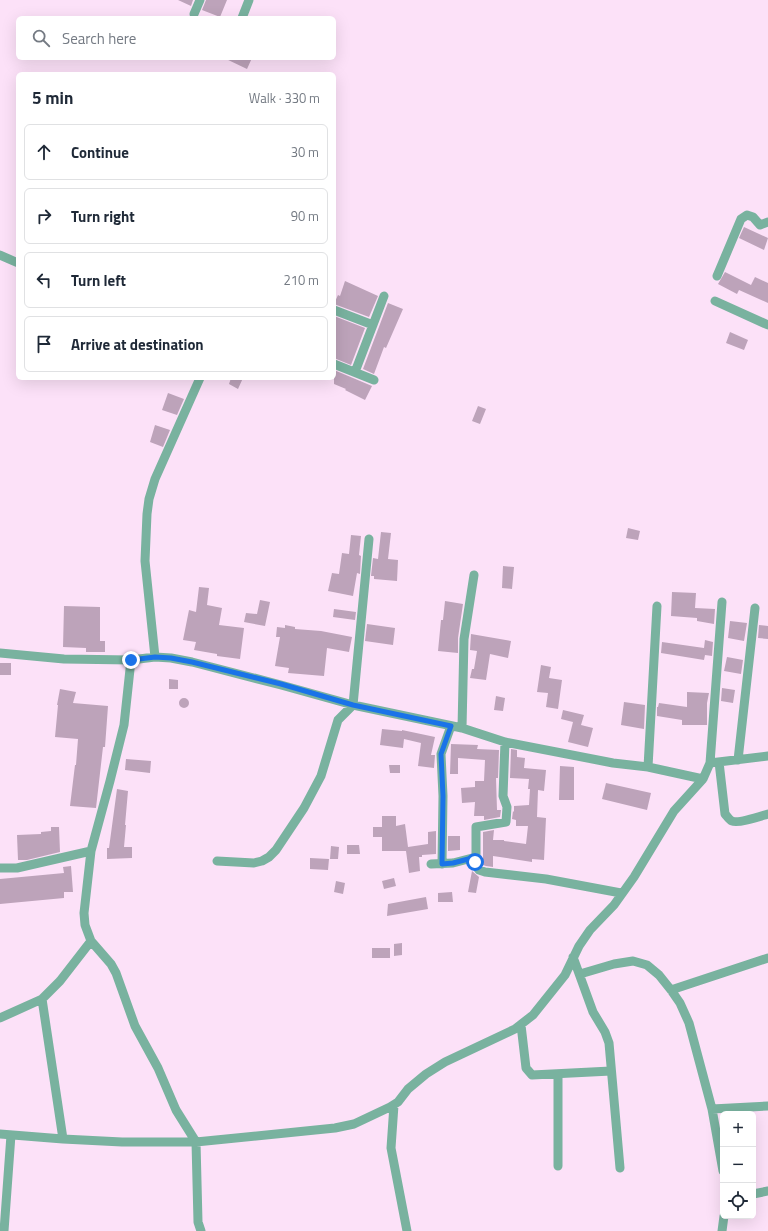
<!DOCTYPE html>
<meta charset="utf-8">
<style>
:root{--surface:#fff;--page:#f2f2f3;--text:#1f2937;--muted:#747a83;--line:#e0e1e3}
body{margin:0;font-family:"Titillium Web",sans-serif;background:var(--page);color:var(--text)}
.controls{position:absolute;right:12px;bottom:12px;display:grid;overflow:hidden;border-radius:6px;box-shadow:0 4px 16px #0002}
.controls button{width:36px;height:36px;display:grid;place-items:center;padding:0;border:0;border-bottom:1px solid var(--line);background:var(--surface);color:var(--text);font:20px sans-serif}
.stop{position:absolute;width:12px;height:12px;margin:-9px;border:3px solid #1a73e8;border-radius:50%;background:#fff}
.stop.end{background:#1a73e8;border-color:#fff;box-shadow:0 1px 4px #0008}
.list{margin:0;padding:0;list-style:none}
h2{display:flex;justify-content:space-between;align-items:center;height:52px;margin:0;padding:0 16px;font-size:17px}
h2 small{font-size:13px;font-weight:400;color:var(--muted)}
.list li{display:grid;grid-template-columns:26px 1fr auto;gap:12px;align-items:center;box-sizing:border-box;height:56px;margin:0 8px 8px;padding:0 8px;border:1px solid var(--line);border-radius:6px}
.list b{display:block;font-size:15px;white-space:nowrap}
.list em{font-size:13px;font-style:normal;color:var(--muted)}
.icon{flex:none;width:22px;height:22px;fill:none;stroke:currentColor;stroke-width:2;stroke-linecap:round;stroke-linejoin:round}
.map{position:relative;flex:none;width:768px;height:1231px;overflow:hidden}
.search{position:absolute;background:var(--surface);box-shadow:0 4px 16px #0002;left:16px;top:16px;width:320px;height:44px;display:flex;align-items:center;gap:10px;box-sizing:border-box;padding:0 14px;border-radius:6px;color:var(--muted);font-size:15px}
.panel{position:absolute;background:var(--surface);box-shadow:0 4px 16px #0002;left:16px;top:72px;width:320px;height:308px;border-radius:6px}
.map>svg:first-child{display:block}
</style>
<div class="map">
<svg width="768" height="1231" viewBox="0 0 768 1231">
<rect width="100%" height="100%" fill="#fce1f8"/>
<!-- building -->
<path fill="#bda3ba" d="M178 0H193L191 6Z
M206 0H227L220 17 202 10Z
M224 58H252L247 69Z
M744 227 768 238 764 250 739 238Z
M725 272 751 285 755 277 768 283V303L739 290 737 294 718 284Z
M345 281 378 296 369 317 334 304 338 295 340 296Z
M388 303 403 309 386 348 384 347 374 374 363 369Z
M334 316 365 328 351 365 334 358Z
M730 332 748 340 744 350 726 343Z
M334 370 372 386 365 400 345 390 346 389 334 384Z
M231 378H243L238 389 229 384Z
M168 393 184 399 177 415 162 410Z
M478 406 486 409 480 424 472 421Z
M155 425 170 430 163 447 150 442Z
M628 528 640 531 638 540 626 538Z
M381 532 391 533 388 559 398 560 397 581 374 579V576H371L373 558 378 559Z
M351 535 361 536 359 555 361 556 360 574 357 573 353 596 328 591 332 573 339 574 342 553 349 554Z
M503 566 514 567 512 589 502 588Z
M199 587 209 588 207 605 222 608 219 625 244 628 240 659 217 656V654L194 650 196 642 183 640 189 610 196 612Z
M672 592 696 593 695 608 715 609 714 624 697 621V618L671 616Z
M260 600 270 602 265 626 244 622 246 613 257 614Z
M445 601 463 604 458 638V653L438 651 441 620H443Z
M64 606 100 607V641H105V652H86V648L63 647Z
M334 609 356 612 355 620 333 617Z
M730 621 747 623 744 641 728 638Z
M367 624 395 628 393 645 365 641Z
M285 625 295 627V629L321 631 352 637 349 652 327 648 324 676 288 673 289 668 275 666 280 637H276L277 627 285 628Z
M759 625 768 626V639L758 638Z
M471 634 511 641 508 658 490 654 486 680 470 678 472 669H474L477 651 470 650Z
M705 640 713 642 712 656 705 655 704 660 661 653 662 642 704 648Z
M727 657 743 660 741 674 724 671Z
M0 663H11V675H0Z
M541 665 551 667 549 678 562 680 558 709 546 707 548 693 537 692Z
M169 679 178 680V689H169Z
M722 688 735 690 733 703 721 701Z
M60 689 76 692 73 703 108 706 105 747H103L96 808 70 806 75 765H76L78 739 55 737 58 705H57Z
M687 692 709 693 707 703V725H682V720L657 716V707H658L659 703 687 707Z
M496 696 505 698 503 711 494 710Z
M179 703a5 5 0 1 1 10 0a5 5 0 1 1-10 0Z
M624 702 645 705 644 729 621 725Z
M563 710 584 715 581 725 593 728 588 747 568 742 573 722 561 719Z
M382 729 402 731V730L435 737 431 755H435L434 768 418 766 421 743 404 739 403 748 380 745Z
M451 744 478 745 477 749 499 750 498 778H496L497 810H501L500 817 484 820V816H474L475 802 462 803 461 788 475 787V781H484L485 760 458 758V774H450Z
M511 749 517 750V757L525 758 524 768 546 770 544 791 538 790 537 817 546 818 544 860 532 859V862L493 856V867L486 866 483 865V832L494 830 493 840H504V841L526 844 528 826H516V820L512 819 513 811 514 812V806L529 805 530 789H528L529 779 510 778Z
M126 759 151 761 150 773 125 770Z
M389 765H400V773H390Z
M560 766 574 767V800H559Z
M606 783 651 793 647 810 602 799Z
M117 789 128 791 125 825H126L124 847H132V858L107 859V848H109Z
M382 816H396V826L405 824 408 847 428 844V832L436 831V854L422 855V857H419L420 871 409 873 406 851H382V837H373V827H382Z
M51 827H59L60 852 27 860H18L17 835 41 834V832L51 831Z
M448 836H460V850L448 851Z
M347 845H359L360 854H347Z
M331 846 339 847 338 859H330Z
M310 858 329 859 328 870 310 869Z
M71 866 73 892H64V898L0 904V879L64 873 63 867Z
M472 871 479 877 476 893 468 892Z
M394 878 396 886 384 889 382 881Z
M336 881 345 883 343 894 334 892Z
M452 892 453 902H438V893Z
M426 897 428 909 387 916 388 904Z
M402 943V955L394 956V944Z
M372 948H390V958H372Z"/>
<g fill="none" stroke-linecap="round" stroke-linejoin="round">
<!-- minor -->
<path stroke="#79b29f" stroke-width="9" d="M194 14 200 0
M242 18 249 0
M0 255 18 263
M717 276 741 219 747 215 753 217 760 225 768 222
M715 301 768 325
M334 310 373 325
M334 364 374 380
M355 372 384 296
M0 653 64 659 131 660 155 657 171 658 192 662 281 685 353 705 462 728 505 742 613 763 648 767 703 779 710 763 768 756
M155 657 145 561 147 514 149 499 155 479 200 378
M131 660 124 725 110 781 91 851 84 913 85 925 91 941 111 964 116 973 135 1026 158 1068 176 1110 196 1142 198 1222 201 1231
M462 728 464 639 474 575
M505 742 503 796 507 807 506 822 476 827V866L479 870 485 872 546 879 621 893
M738 760 755 608
M719 762 725 814C727 816 729 820 732 821 738 824 761 816 768 814
M710 763 722 602
M648 767 657 606
M217 861 254 863 262 861 269 857 276 850 304 808 321 776 338 720 353 705 369 539
M431 864 453 863 476 857
M442 864 443 796 441 754 451 726
M0 868H17L91 851
M573 957 593 1012 605 1032 609 1043 620 1168
M580 974 614 964 633 961 647 965 659 975 671 990 680 1003 689 1023 712 1109 723 1171
M671 990 768 958
M42 999 63 1139
M0 1018 42 999 60 981 91 941
M521 1025 526 1068 532 1075 611 1071
M558 1075V1166
M394 1105 391 1148 407 1231
M712 1109 768 1106
M0 1134 63 1139 122 1142H196L335 1128 354 1124 390 1107 398 1102 408 1089 426 1074 445 1062 515 1029 533 1015 565 975 579 946 590 930 614 905 634 877 674 811 703 779
M753 1194 768 1191
M4 1231 11 1135
M722 1231 724 1216"/>
</g>
<g fill="none" stroke-linecap="round" stroke-linejoin="round">
<!-- route -->
<path stroke="#1a73e8" stroke-width="5" d="M131 660 155 657 171 658 192 662 281 684 353 705 451 726 441 754 443 796 442 864 453 863 476 857 475 862"/>
</g>
</svg>
<div class="controls">
<button>+</button>
<button>−</button>
<button><svg class="icon" aria-label="locate" viewBox="0 0 24 24"><circle cx="12" cy="12" r="6"/><path d="M12 2v4M12 18v4M2 12h4M18 12h4"/></svg></button>
</div>
<div class="stop" style="left:475px;top:862px"></div>
<div class="stop end" style="left:131px;top:660px"></div>
<div class="search"><svg class="icon" aria-label="search" viewBox="0 0 24 24"><circle cx="10" cy="10" r="6"/><path d="M15 15l6 6"/></svg>Search here</div>
<section class="panel">
<h2>5 min<small>Walk · 330 m</small></h2>
<ul class="list">
<li><svg class="icon" aria-label="ahead" viewBox="0 0 24 24"><path d="M12 20V5M6 11l6-6 6 6"/></svg><div><b>Continue</b></div><em>30 m</em></li>
<li><svg class="icon" aria-label="right" viewBox="0 0 24 24"><path d="M7 20v-9h11M14 6l5 5-5 5"/></svg><div><b>Turn right</b></div><em>90 m</em></li>
<li><svg class="icon" aria-label="left" viewBox="0 0 24 24"><path d="M17 20v-9H6M10 6l-5 5 5 5"/></svg><div><b>Turn left</b></div><em>210 m</em></li>
<li><svg class="icon" aria-label="arrive" viewBox="0 0 24 24"><path d="M6 21V4h12l-3 4 3 4H6"/></svg><div><b>Arrive at destination</b></div></li>
</ul>
</section>
</div>
